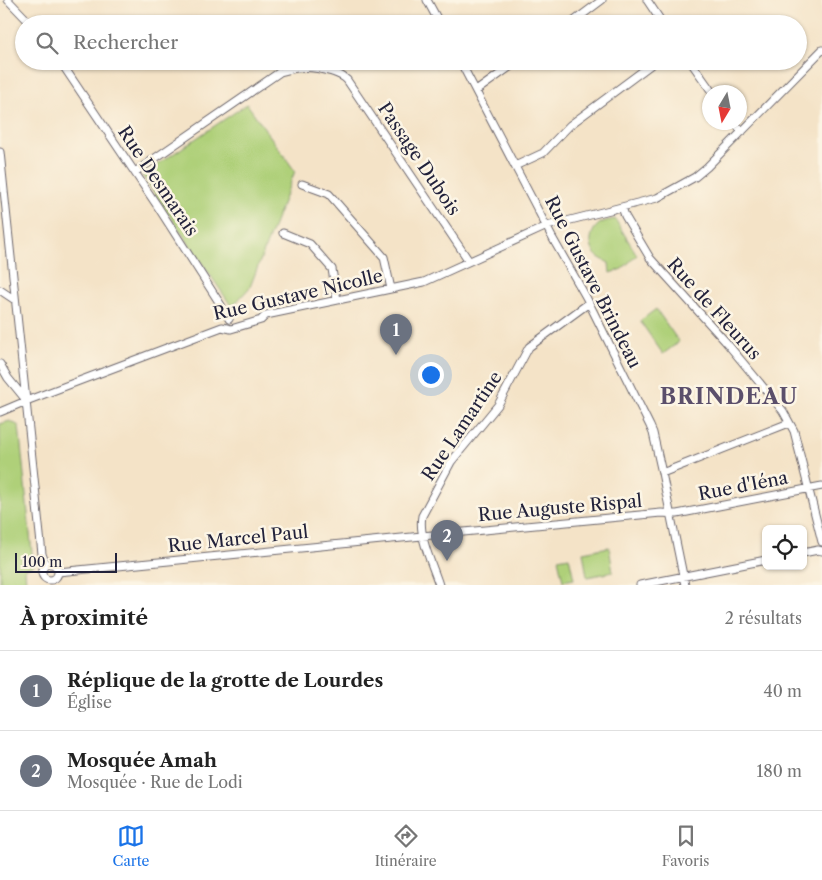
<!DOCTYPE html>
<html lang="fr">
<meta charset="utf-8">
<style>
:root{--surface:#fff;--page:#f6f6f6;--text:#222;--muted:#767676;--line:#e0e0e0;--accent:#1a73e8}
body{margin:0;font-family:"Libre Caslon Text",serif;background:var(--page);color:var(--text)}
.controls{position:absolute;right:15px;bottom:15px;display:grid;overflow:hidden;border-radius:8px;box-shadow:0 1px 4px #0004}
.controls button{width:45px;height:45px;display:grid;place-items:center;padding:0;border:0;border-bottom:1px solid var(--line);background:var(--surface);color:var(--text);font:25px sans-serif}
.compass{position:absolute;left:702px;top:85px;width:45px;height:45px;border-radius:50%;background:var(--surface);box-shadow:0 1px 4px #0004;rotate:190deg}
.scale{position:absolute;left:15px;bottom:12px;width:102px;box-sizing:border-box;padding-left:5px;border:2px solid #22223b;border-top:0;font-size:14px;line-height:18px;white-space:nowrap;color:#22223b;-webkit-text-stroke:4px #fcf5e5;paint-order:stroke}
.you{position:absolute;left:430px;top:374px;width:18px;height:18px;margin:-12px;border:4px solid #fff;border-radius:50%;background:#1a73e8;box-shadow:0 0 0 8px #1a73e833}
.badge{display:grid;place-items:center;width:32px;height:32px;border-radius:50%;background:var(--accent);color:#fff;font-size:16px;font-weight:700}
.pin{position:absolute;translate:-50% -41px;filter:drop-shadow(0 1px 2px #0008)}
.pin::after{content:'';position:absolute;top:26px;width:18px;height:15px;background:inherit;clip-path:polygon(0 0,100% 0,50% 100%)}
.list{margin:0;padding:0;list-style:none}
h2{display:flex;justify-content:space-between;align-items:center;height:65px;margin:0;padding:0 20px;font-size:21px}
h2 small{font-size:16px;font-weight:400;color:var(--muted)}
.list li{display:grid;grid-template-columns:32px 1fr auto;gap:15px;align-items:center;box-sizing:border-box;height:80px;padding:0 20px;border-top:1px solid var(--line)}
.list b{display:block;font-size:19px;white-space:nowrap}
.list p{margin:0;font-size:16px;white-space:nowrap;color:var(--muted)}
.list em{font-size:16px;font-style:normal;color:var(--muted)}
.icon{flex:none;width:28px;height:28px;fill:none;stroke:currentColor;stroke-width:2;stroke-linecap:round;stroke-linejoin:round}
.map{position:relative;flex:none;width:822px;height:585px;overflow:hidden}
.search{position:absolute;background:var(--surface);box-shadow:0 1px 4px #0004;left:15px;right:15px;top:15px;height:55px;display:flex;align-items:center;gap:12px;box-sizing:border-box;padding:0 18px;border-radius:28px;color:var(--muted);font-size:19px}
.sheet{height:225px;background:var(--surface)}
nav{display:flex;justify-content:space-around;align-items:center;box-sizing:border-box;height:70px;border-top:1px solid var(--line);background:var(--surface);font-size:14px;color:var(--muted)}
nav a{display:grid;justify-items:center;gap:2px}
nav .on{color:var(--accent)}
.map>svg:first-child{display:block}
</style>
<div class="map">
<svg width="822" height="585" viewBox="0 0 822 585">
<rect width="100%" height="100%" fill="#fcf5e5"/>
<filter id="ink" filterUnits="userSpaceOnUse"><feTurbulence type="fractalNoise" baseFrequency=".02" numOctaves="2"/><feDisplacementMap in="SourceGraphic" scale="10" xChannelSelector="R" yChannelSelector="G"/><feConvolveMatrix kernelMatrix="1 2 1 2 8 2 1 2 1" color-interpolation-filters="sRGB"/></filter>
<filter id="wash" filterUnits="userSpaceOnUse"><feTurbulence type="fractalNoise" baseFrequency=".0096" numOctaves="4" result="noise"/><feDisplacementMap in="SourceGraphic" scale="20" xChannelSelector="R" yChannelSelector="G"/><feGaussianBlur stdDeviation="1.12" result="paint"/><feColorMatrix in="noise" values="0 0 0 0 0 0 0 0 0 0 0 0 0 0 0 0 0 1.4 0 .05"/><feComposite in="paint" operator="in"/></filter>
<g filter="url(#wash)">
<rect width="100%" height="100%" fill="#f4e3c7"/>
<!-- green -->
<path fill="#afd079" stroke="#68795a" d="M247 104 295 171 250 287 232 307 142 175Z
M615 219 637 255 622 269 610 273 609 263C604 260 598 258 595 254 587 243 591 227 603 222 607 220 612 220 615 219Z
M656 309 679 342 663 354 640 321Z
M10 421 19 426 33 563V566L25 568 26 585H0V424Z
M609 547 613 572 587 577 583 552Z
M569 557 574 579 563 581 558 559Z"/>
</g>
<g filter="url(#ink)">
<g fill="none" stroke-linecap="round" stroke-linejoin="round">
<!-- minor casing -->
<g stroke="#6c666c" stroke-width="9">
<path id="minor" d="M8 0 31 24
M427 0 440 24
M647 0 663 24
M570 24 602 0
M60 61 158 207 226 313 229 319
M460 61 553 239 586 297 650 426 653 433 662 473 685 585
M690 61 712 92
M476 91 518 61
M734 122 742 132
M0 152 42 554 46 565
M515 166 543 153 570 125 656 61
M135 172 280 72C300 66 311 66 332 72 338 74 342 75 347 80L469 261
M302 184 329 194 384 257 391 289
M622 207 625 216 650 258 725 341 783 411 794 431 822 542
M283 233 310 244 332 269 337 300
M0 290 15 300
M0 364 8 378 26 400
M0 412 26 401 222 327 231 329 261 320 266 315 424 282 547 226 657 198 695 177 707 167 822 50
M662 473 789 423
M803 553 818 550 822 551
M42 572a8 8 0 1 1 16 0a8 8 0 1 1-16 0Z
M58 572 422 536 661 513 677 514 822 486
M439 585C433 566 418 536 422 516L451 462 498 405 529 347 589 303
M640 585 766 560"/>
</g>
<!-- minor -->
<use href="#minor" stroke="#fff" stroke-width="7"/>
</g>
</g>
<g text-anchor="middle" stroke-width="5" stroke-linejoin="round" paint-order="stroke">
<!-- street labels -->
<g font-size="18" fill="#22223b" stroke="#fcf5e5">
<text transform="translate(419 159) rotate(56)" y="6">Passage Dubois</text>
<text transform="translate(158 181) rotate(56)" y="6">Rue Desmarais</text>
<text transform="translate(593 282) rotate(63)" y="6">Rue Gustave Brindeau</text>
<text transform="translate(298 295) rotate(-13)" y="6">Rue Gustave Nicolle</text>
<text transform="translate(714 309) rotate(48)" y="6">Rue de Fleurus</text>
<text transform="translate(462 426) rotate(-56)" y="6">Rue Lamartine</text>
<text transform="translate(743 486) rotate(-11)" y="6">Rue d'Iéna</text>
<text transform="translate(560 508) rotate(-5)" y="6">Rue Auguste Rispal</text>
<text transform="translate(238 539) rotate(-6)" y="6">Rue Marcel Paul</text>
</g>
<!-- district labels -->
<g font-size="22" font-weight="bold" letter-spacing="1" fill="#5b4f6b" stroke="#fcf5e5">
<text x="729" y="404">BRINDEAU</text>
</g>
</g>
</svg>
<div class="controls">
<button><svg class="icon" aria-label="locate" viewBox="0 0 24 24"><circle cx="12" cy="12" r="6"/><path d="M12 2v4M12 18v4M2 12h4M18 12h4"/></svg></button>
</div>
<svg class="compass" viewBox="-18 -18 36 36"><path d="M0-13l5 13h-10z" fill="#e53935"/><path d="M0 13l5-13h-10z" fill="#767676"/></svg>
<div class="scale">100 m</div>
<div class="you"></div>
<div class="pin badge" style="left:396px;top:355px;background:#6b7280">1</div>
<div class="pin badge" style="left:447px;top:561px;background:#6b7280">2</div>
<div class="search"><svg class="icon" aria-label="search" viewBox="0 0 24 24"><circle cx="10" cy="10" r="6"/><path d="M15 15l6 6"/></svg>Rechercher</div>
</div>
<section class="sheet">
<h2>À proximité<small>2 résultats</small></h2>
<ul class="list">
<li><span class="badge" style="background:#6b7280">1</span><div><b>Réplique de la grotte de Lourdes</b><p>Église</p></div><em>40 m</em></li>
<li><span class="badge" style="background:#6b7280">2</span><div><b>Mosquée Amah</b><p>Mosquée · Rue de Lodi</p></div><em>180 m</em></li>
</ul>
</section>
<nav>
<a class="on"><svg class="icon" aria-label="map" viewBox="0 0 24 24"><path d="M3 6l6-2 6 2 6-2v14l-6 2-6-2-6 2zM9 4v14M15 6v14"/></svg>Carte</a>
<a><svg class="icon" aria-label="directions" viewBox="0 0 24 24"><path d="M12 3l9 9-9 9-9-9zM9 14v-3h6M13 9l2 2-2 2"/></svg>Itinéraire</a>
<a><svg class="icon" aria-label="saved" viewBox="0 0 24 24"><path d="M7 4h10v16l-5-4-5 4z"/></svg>Favoris</a>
</nav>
